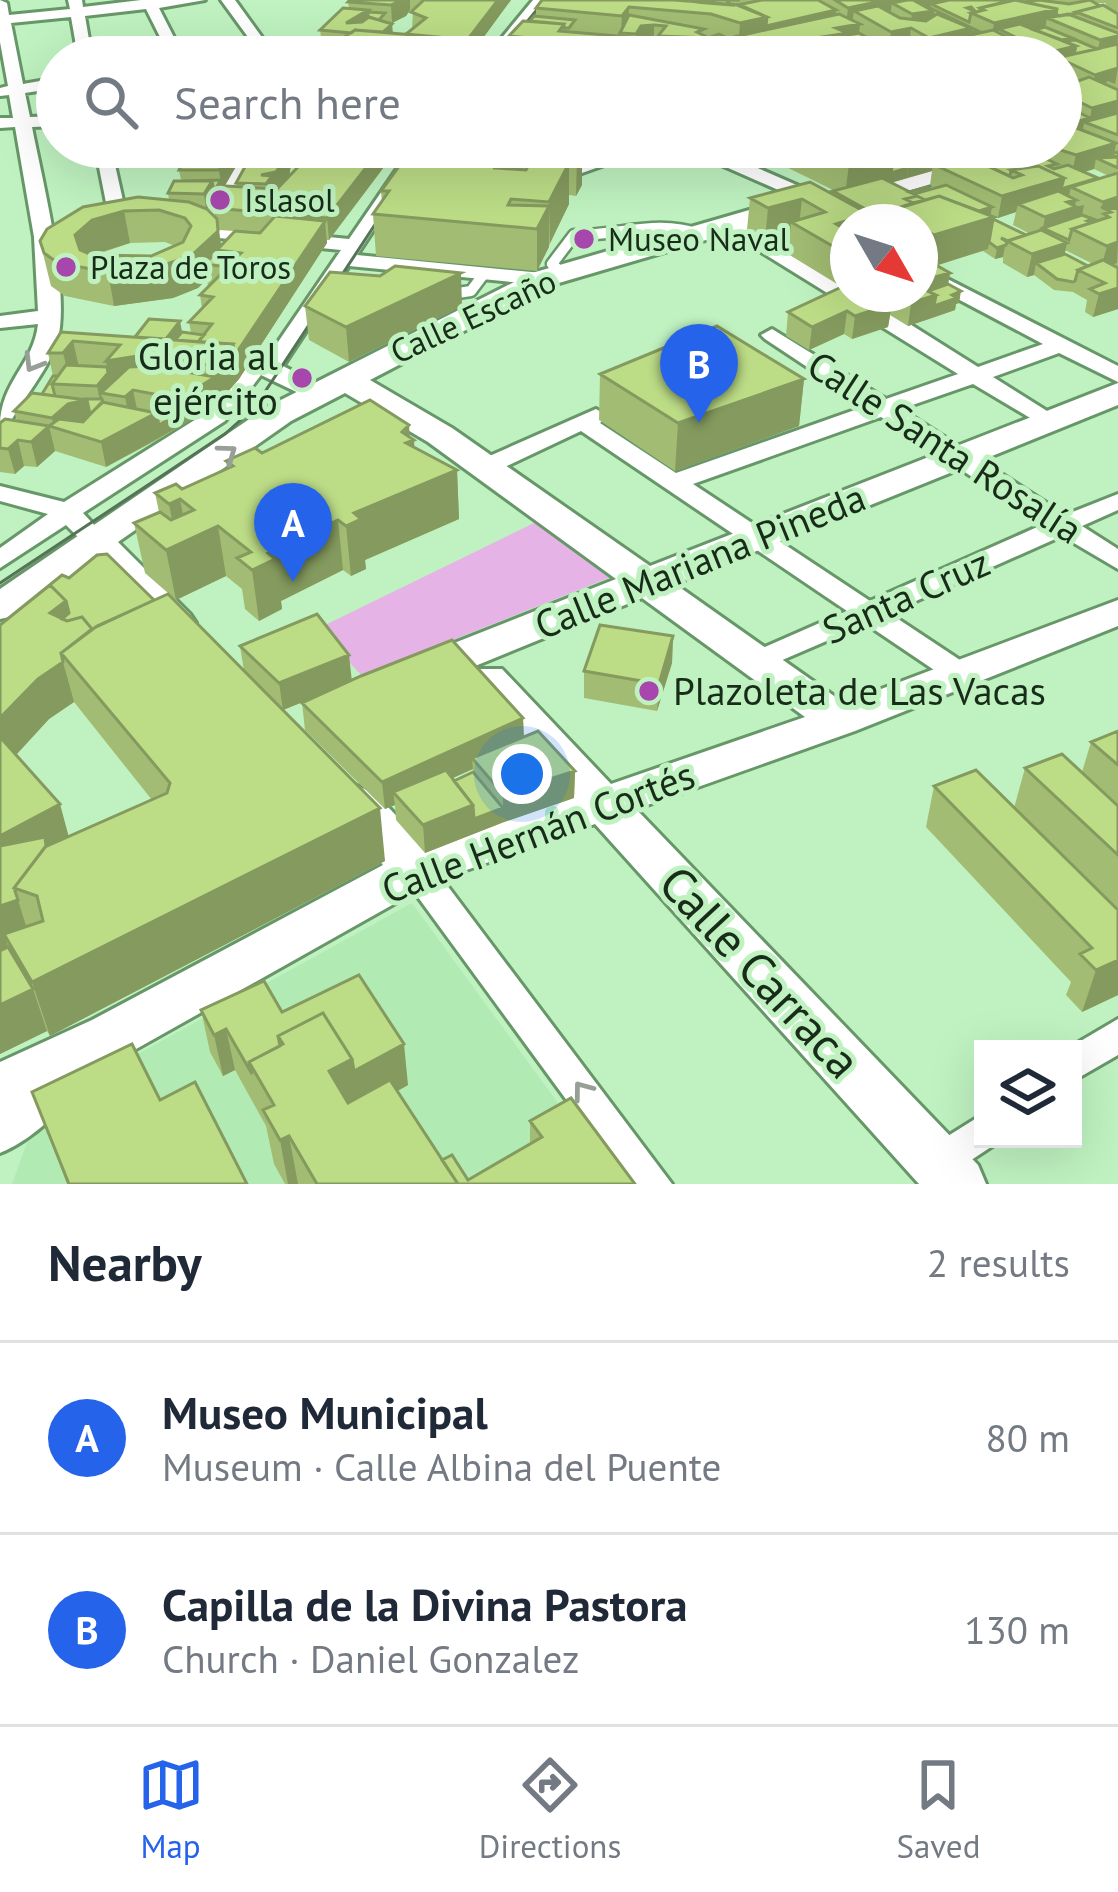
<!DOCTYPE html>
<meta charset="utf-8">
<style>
:root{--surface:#fff;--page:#f2f2f3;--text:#1f2937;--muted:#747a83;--line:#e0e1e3;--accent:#2563eb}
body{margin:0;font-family:"PT Sans",sans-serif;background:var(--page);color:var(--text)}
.controls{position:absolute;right:36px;bottom:36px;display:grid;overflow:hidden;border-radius:0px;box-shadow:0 12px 48px #0002}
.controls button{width:108px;height:108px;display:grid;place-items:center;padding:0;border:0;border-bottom:3px solid var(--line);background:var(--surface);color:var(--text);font:60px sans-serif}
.compass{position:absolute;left:830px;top:204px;width:108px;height:108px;border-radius:50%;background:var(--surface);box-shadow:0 12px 48px #0002;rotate:129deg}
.you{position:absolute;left:522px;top:774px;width:42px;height:42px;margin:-30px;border:9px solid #fff;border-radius:50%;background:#1a73e8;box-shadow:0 0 0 18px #1a73e833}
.badge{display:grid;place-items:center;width:78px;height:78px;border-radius:50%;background:var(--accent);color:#fff;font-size:39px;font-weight:700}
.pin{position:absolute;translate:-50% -99px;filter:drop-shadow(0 3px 6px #0008)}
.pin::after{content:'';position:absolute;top:63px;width:42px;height:36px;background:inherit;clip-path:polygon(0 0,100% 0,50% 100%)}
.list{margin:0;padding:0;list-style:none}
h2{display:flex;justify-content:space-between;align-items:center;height:156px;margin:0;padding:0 48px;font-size:51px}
h2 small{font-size:39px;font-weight:400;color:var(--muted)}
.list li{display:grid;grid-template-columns:78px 1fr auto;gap:36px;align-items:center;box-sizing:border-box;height:192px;padding:0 48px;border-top:3px solid var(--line)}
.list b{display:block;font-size:45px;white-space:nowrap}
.list p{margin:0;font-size:39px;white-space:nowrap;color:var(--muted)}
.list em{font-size:39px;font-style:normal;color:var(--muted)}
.icon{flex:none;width:66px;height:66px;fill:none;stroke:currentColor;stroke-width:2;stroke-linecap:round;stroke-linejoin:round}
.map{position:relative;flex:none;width:1118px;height:1184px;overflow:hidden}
.search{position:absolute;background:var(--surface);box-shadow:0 12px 48px #0002;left:36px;right:36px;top:36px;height:132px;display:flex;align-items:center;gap:30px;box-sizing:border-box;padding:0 42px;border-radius:66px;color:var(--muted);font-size:45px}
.sheet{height:540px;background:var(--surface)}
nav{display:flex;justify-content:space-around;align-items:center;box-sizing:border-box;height:168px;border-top:3px solid var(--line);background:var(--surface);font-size:33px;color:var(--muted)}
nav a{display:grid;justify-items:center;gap:6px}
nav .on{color:var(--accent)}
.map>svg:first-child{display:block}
</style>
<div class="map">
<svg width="1118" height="1184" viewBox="0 0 1118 1184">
<rect width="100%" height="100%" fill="#bff2c0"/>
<!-- built -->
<path fill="#b1ebb3" d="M412 903 617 1184H12L30 1134 67 1093Z"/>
<!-- green -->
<path fill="#e6b3e7" d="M540 520 616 575 362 676 324 635 280 647Z"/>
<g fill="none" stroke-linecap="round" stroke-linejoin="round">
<!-- lane casing -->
<g stroke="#679769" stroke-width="15">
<path id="lane" d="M562 273 552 264 574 235C618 236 657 219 699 234
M444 295 471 291 483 275"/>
</g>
<!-- street casing -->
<g stroke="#679769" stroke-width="6">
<path id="street" d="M0 0 7 3 9 15 70 9 68 0H82L83 7 141 0H205L159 8 184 57H170L146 9 85 16 92 57H78L71 17 11 23 23 84 57 78V88L25 93 30 117 57 116V126L32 127C42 179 70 289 58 339 51 365 26 395 12 419L0 426C0 382 34 364 38 324L0 328V316L38 311 34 237 15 127 0 128V118H13L9 95 0 96V88L8 86 0 42Z
M221 0H235L269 47 290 44 391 53 398 57 290 52 220 57 256 48Z
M533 0H547L501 57H486Z
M95 147H111L128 223 126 227 110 223Z
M248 147H264L216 226 349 239 412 147H428L357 255 542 273 552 279 542 285 349 266 283 366 323 387V397H307L261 375 225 421 83 513 109 541 105 546H87L66 525 0 568V548L48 514 0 501V486L64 502 209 411 247 363 265 361 341 250 209 237 197 227 183 225V217L205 216Z
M473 147C510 147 545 162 579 162 602 162 627 147 655 147L582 173Z
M667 147 721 152 815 193 823 209 848 223V237L808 216 801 200 710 160Z
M724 221H738L848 286V294H862L978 367 1043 344 920 279V265L1118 366V382L1059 353 993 377 1055 416 1059 421 1055 426 1047 428 973 384 901 409 1065 515 1118 494V510L1082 526 1118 549V569L1062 536 889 613 972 668 976 675 972 682H952L866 624 759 670 745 661 749 654 847 611 581 431 494 472H476L473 467 476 462 596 409 608 416 600 423 676 473 866 406 765 339 761 335 772 329 886 399 958 374 724 229ZM881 417 1044 524 870 601 693 484Z
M416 856 428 860 672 1184H628L404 878 399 869 404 860Z
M1118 1019V1055L1073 1081V1049H1067Z
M983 1114V1139H999L997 1143 938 1182 924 1177 918 1164 924 1151Z"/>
</g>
<!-- secondary casing -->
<g stroke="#679769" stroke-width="6">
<path id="secondary" d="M1015 147H1055L854 207 791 215 552 285 370 380 452 428 650 566 1118 383V405L675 584 844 703 1118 600V626L855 731 636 809 978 1165 986 1184H919L595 824 433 882 129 1053 77 1073C78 1103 27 1143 0 1153V1062L92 1020 383 865 325 797 332 785C371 774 399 822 425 847L570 798 472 689 466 679 472 669H502L611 784 805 717 642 598 431 684H401L395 674 401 664 616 579 428 442 345 393 291 421 118 542 190 614 196 623 190 632H162L93 560 14 616 0 619V589L267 407 532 273 780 201 844 193Z"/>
</g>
<!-- lane -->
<use href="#lane" stroke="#fff" stroke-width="10"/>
<!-- street -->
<use href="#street" fill="#fff" fill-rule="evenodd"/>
<!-- secondary -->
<use href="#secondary" fill="#fff" fill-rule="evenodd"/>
<!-- tram -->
<path stroke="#557456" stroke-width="3" d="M498 57 545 0
M0 583 225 434 255 407 426 147"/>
</g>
<!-- wall -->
<path fill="#a2bd73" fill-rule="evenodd" d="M350 0H511L469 57H309L322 44 320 30 349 8 348 2ZM410 10 413 11 412 29 406 34 393 33 392 23 406 16Z
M542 0H1090L1100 6H1105L1106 3H1097L1092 0H1118V309L1093 317 1085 312 1087 300 1073 292 1054 290 1034 275 1027 277 1003 263V257L995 259 983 251 936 265 950 273 948 284 959 303 956 304 955 310 908 326 890 315 888 327 852 339 844 334 809 350 786 336 788 312 842 287 788 254 790 233 765 240 747 230 750 198 833 194V191H835L756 152V147H1020L974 160 977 161 1023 147H1061V57H500L509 45V36L536 16V8ZM641 44H658V49L639 47ZM1094 169 1109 176 1098 180V178L1084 172ZM932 171 930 185 936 188 931 189 909 192 891 183ZM1016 212 1013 225 1030 234 1026 235 993 219 994 217 990 216 998 218ZM848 222H920V294H848ZM1065 251H1067L1093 264 1088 266 1065 254Z
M247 147 209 211 215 217 214 208 237 187 236 183 256 147H393V155L329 240H327V243L239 379 219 402 161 438 106 467 55 451 37 467 24 466 15 474 0 472V423L17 421 14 411 42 394 53 376 48 353 61 332 135 337 182 332 191 333 189 322 202 308 200 295 208 287 207 279 198 288 173 298 114 306 65 296 51 286 48 274 40 241 47 229 169 200 168 193 181 180 179 170ZM302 162 289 175 291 165ZM219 230 234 231 221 246ZM165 242 175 246 151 256 95 255 130 243Z
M413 147H625L589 162 582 161V185L576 196 569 195V204L537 271 376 256 373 214 382 201 381 191Z
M305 306H462L349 362 309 340Z
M600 374 804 379 799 426 675 471 599 420Z
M409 425V437L415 448 457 470 459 519 365 560 366 569 351 576 343 570 281 601 282 609 259 621 245 609 242 589 226 576 176 600 145 573 134 523 159 512 155 493 182 489 227 469 226 461Z
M154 600 244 671 240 646 352 680 523 718 524 737 575 771 574 798 504 822 425 853 396 820 395 805 385 809 305 730 302 703 308 700 283 710 385 861 50 1036 47 1031 0 1054V623ZM74 702 152 800 69 836 16 755 49 719ZM473 769V772L454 781 452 778Z
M673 636 672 663 657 711 584 698V671Z
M1118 731V995L1082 1012 1066 995 1071 982 926 827 934 786 1014 808 1025 768 1082 772 1091 742Z
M201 1010 282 1012 408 1085 398 1091 442 1160 468 1180 530 1144V1121L635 1184H285L274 1164 266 1126 235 1070 223 1076 210 1052Z
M32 1092 160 1100 247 1184H67Z"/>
<!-- shaded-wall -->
<path fill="#849a5e" d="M402 0H410V10L406 16 392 23 391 5Z
M498 0H511L469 57H465V43Z
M841 0H965L931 4 930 8 892 3 890 16 854 11 852 24 846 25 848 8Z
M629 7 628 33H621L622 16Z
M1057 9 1055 21 1047 18 1045 29H999L997 40 991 41 994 23Z
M368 10 369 28 346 23Z
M836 10 834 28 739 36 740 23 767 17Z
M933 11 931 28H911L909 46 894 43 893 49 889 50 891 32 910 28 912 14Z
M392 24 393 42 387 48V57H336L335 43 380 35Z
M860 24 858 43 834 46 830 44 828 57H813L816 38 836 28Z
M654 25V43L641 44 636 53V34L641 26Z
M971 28 978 31 976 40 944 41 943 52 926 56 929 38Z
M1118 36 1117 53 1046 57 1047 53 1072 38 1070 47 1076 46 1098 49 1100 40Z
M629 37 628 57H618V47Z
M460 39V57H444V56Z
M783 41 781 57H763L764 46Z
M927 47 926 56 907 57 908 51Z
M875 50 874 57H855L856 54Z
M1118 68 1115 84 1108 81 1091 95 1095 75Z
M1118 101V120L1084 122 1083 130 1072 132 1075 122 1090 118 1092 108Z
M1077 112 1072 132 1061 135V116Z
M1116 143 1114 155 1111 154 1108 164 1096 158 1094 169 1071 176 1076 155Z
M232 147H236L238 163 222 191 219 170Z
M240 147H247L238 163 236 153Z
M289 147H303L305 161 291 165 289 178 275 194V197L268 205 266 184 262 183 276 160Z
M381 147H393V155L329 240 327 218Z
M582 147V185L576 196 577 156Z
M590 147H611V154L589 162Z
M612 147H625L611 154Z
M726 147H745L726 152Z
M948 147H1020L943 168 933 164 932 171 907 178 910 157Z
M505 150 506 190 495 168Z
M894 152 891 173 908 168 907 178 845 196 849 164Z
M569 163V204L550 243 549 202Z
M1064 178 1059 199 1018 204 1016 212 998 218 1002 196Z
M1098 178 1096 188 1071 187 1069 196 1059 199 1061 189Z
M221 180 222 191 215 202 214 191Z
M212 181 215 202 207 215 204 194Z
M1118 197V217L1102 207 1103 202Z
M802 199 799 226 791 222 790 233 765 240 768 208Z
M1076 200 1075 207 1084 205 1082 216 1043 228 1041 239 1045 217 1067 202Z
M549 206V247L537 271V229Z
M992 207 990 218 994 217 988 249 929 268 934 235 967 215Z
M124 211 130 243 98 253 81 268 75 235 92 220Z
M869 214 868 222H848V252L836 224Z
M217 219 222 251 217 250 219 266 204 264 207 279 198 288 173 298 114 306 108 272 167 264Z
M325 221 327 243 239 379 219 402 213 366Z
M1118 242 1117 263 1101 268 1107 246Z
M1067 243 1062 265 1036 263 1034 275 1027 277 1032 254Z
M1005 246 1003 257 995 259 997 248Z
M461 273 462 306 349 362 346 327Z
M950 273 946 296 935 299 932 318 908 326 911 303 920 294V281Z
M1118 288V309L1093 317 1099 294Z
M961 291 959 303 956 304 955 310 932 318 934 306Z
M892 304 888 327 852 339 855 316Z
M847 311 844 334 809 350 812 327Z
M180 321 184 342 159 348Z
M73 341 81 376H69L63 353Z
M150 354 156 390H133L138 414 130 422 125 397 129 394 113 396 101 393 104 408 102 410 97 386 108 373 106 361Z
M215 377 219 402 184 424 180 399Z
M804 379 799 426 675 471 678 423Z
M87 400 92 425 54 428 52 418 68 404Z
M182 412 184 424 106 467 101 442 156 413 159 425Z
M409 425 410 441 414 440 417 486 457 470 459 519 365 560 366 569 351 576 346 526Z
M49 426 55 451 37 467 31 442Z
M18 440 24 466 15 474 8 449Z
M180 499 188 540 218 526 226 576 176 600 166 550 177 545 169 504Z
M338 520 343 570 281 601 282 609 259 621 252 570 268 553Z
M66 601 74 633 0 641Z
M673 636 672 663 657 711 659 684Z
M349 655 352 682 283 710 279 683Z
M63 662 74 702 49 719 4 768 0 756V718L38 679Z
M523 718 524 745 472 758 473 769 402 801 393 792 395 805 385 809 382 782Z
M575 771 574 798 504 822 425 853 423 825 473 805 503 808V794Z
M60 804 71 845 37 896 0 885V836Z
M380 808 385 861 50 1036 32 982Z
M18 900 31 942 4 934 9 949 0 952V906Z
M1118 960V995L1082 1012 1096 970Z
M33 989 47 1031 0 1054V1005Z
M226 1029 235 1070 223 1076 214 1035Z
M404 1044 408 1085 337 1124 329 1071 352 1059Z
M289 1136 298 1184H288L280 1140Z"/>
<!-- building -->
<path fill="#bcdc86" stroke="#849a5e" stroke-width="3" fill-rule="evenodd" d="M350 0H402L391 5 348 2Z
M424 0H498L465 43H460V39L406 34 426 18 411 12Z
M542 0H674L740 5 767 17 740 23 711 14 629 7 622 16 536 8Z
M694 0H740H726L731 5 695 2Z
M762 0H818L836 10 766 26 767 17 737 5Z
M835 0H886L848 8Z
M907 0H913L933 11 912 14 892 3Z
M949 0H1007L1009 1 980 8V11L976 12 971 7 967 8 976 12 971 13 969 22 931 4Z
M1015 0 1057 9 994 23 971 13 984 10 980 8Z
M1039 0 1069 4 1090 0 1100 6 1076 12 1078 13 1060 16 1056 14 1057 9 1024 2Z
M1103 5 1118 14V28L1076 12Z
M878 6 900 18 926 21 937 14 971 28 929 38 911 28 891 32 854 11Z
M925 6H926L978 31 971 32V28L937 14 933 16V11Z
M343 8 368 10 346 23 362 22 369 17 392 24 383 32 355 30 351 33 320 30Z
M368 12 385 13 379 20 368 17Z
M839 14 860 24 836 28 848 33 816 38 830 44 814 51 838 57H805L810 56 805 53 799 55 803 57H744L802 46 783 41 764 46 738 36Z
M1068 14 1118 33V36L1100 40 1047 18Z
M629 15 704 29 697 32 709 38 658 36 666 26 654 25 641 26 636 34 620 33Z
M534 16 575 20 569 28H564V24L530 21Z
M523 21 564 24 559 31 629 37 618 47 509 36Z
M1020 24 1076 46 1047 53 999 29Z
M1045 27 1072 38 1062 40 1034 30Z
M355 30 460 39 444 56 387 47 353 52 364 38 335 43Z
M993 30 1041 54 1028 57H980L944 41Z
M859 33 894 53 874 57 875 50 847 38 848 35Z
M719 34 734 41H715L714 45H709V38H708Z
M910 37 927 47 908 51 894 43Z
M848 38 875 50 856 54 824 41Z
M1076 40 1097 49 1074 54 1076 46 1063 41Z
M669 41 698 44 694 57 662 53Z
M715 41H730L728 49 744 50 742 57H708Z
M317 44 335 46 336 54H332L330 57H309Z
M1118 44V68L1095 75 1061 59V57Z
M510 45 520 46 515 52 542 48 538 55 562 57H500Z
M738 45 760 54 745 57 744 50 730 49V47Z
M628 46 663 50 658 57H626L628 55Z
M906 50 918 57H876Z
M943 51 955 57 917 56Z
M1089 77 1118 90V101L1092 108 1061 93V87Z
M1061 104 1090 118 1075 122 1077 112Z
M1061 105 1077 112 1061 116Z
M1118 113V135L1084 122Z
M1071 126 1116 143 1076 155 1051 147H1061V128Z
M190 147H232L219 170H179Z
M256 147H289L286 158 276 160 284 161 276 172 261 175 272 176 266 184 236 183Z
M317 147H382L327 218 214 208 226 186 277 189ZM264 194 277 195 268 206 254 205Z
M413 147H581L577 156 505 150 495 168 526 170 531 160 569 163 549 202 511 199 508 205 549 206 537 229 373 214 389 191H381Z
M811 147H883L894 152 849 164Z
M888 147H948L910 157Z
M1023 148 1057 164 1048 166 1054 169 1068 165 1098 178 1061 189 1064 178 1038 166 1011 170 1010 176 977 161Z
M1118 152V168L1096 158 1118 157 1111 154Z
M964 155 1013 178 1022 175 1011 170 1038 166 1064 178 1002 196 933 164Z
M893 160 908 168 891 173Z
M1118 173V197L1103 202 1071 187Z
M882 178 914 194 946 185 992 207 979 211 939 196 925 200 917 196 905 199 913 203 889 211 887 221 833 191Z
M221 180 214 191 212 181H180Z
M174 181H212L204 194 168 193Z
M810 182 869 214 836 224 848 231V255L791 222 825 212 802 199 768 208 750 198Z
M927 187 931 189 914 194 909 192Z
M1058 191 1076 200 1067 202 1076 207 1045 217 1018 204Z
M917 196 925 200 913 203 905 199Z
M939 196 994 217 934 235 920 227V222H910L889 211Z
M138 197 189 202 207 209 217 219 218 231 192 255 167 264 108 272 58 263 44 253 40 241 47 229 83 207ZM159 210 185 218 191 226 183 242 151 256 92 255 80 250 75 235 92 220 124 211Z
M1101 207 1118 209V242L1107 246 1072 229 1109 217 1104 214 1111 212Z
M1082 215 1093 219 1087 221 1091 223 1072 229 1069 240 1043 228Z
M275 216 325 221 235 355 233 344 198 342 212 324 189 322 213 297 200 295 228 267 204 264 214 255 236 258 241 253 217 250 235 231 260 233Z
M993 219 1026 235 1008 241 1001 238 1007 242 1006 245 997 248 989 242Z
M1041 230 1067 243 1032 254 1007 241Z
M1065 254 1088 266 1078 270 1075 281 1073 282 1057 279 1036 263Z
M920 256 950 273 920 281Z
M1103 260 1118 268V288L1099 294 1090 289 1105 283 1078 270Z
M395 266 461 273 346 327 305 306 330 272 380 276Z
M848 284V294H877L892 304 855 316 847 311 812 327 788 312Z
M948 284 961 291 952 295 957 298 934 306 936 295 928 291Z
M920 288 936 295 911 303 897 294H920Z
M149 319 180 321 166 339 135 337Z
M717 326 804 379 678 423 600 374Z
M61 332 233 344 213 366 150 354 106 361 120 345 73 341 63 353H48Z
M182 332 204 335 198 342 175 340Z
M66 365 107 367 108 373 97 386 52 384Z
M152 366 215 377 180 399 133 390 125 397 101 393 129 367Z
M53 376H58L52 384 55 396 42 394Z
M32 393 87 400 68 404 52 418 14 411Z
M83 399H102L103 402 90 414 87 400Z
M370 400 409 425 402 432 414 440 406 443 457 470 354 513 361 519 346 526 338 520 268 553 275 559 252 570 237 558 251 552 218 526 166 550 134 523 160 512 171 520 194 510 180 499 169 504 155 493 176 484 182 489 233 466 226 461 255 448 262 453Z
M102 402 156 413 101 442 49 426 59 419 83 422Z
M167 409 182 412 159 425 157 416Z
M5 419 49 426 31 442 18 440 8 449 0 448V423Z
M107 554 154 600 92 629 82 617 67 621 62 619 69 613 66 601 50 585 0 625 62 575 69 578 97 555Z
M50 585 66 601 50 613 67 621 82 617 92 629 61 653 63 662 38 679 0 718V625Z
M168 594 380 808 32 982 4 934 43 921 37 896 14 888 45 847 167 793 170 783 61 653 97 626Z
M317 614 349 655 279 683 240 646Z
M600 625 673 636 659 684 584 671Z
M452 640 523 718 382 782 302 703 361 676Z
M538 731 575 771 503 794 472 758Z
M1118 731V765L1091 742Z
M0 737 60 804 0 836Z
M1062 754 1118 806V855L1025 768Z
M446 770 473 805 423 825 393 792Z
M976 770 1118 910V960L1096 970 1080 954 1092 948 934 786Z
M473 772 503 808 474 819 473 805 454 781Z
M45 837 46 846 14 888 18 900 0 906V846Z
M8 947 33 989 0 1005V951Z
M359 975 404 1044 354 1071 352 1059 323 1013 278 1036 280 1046 249 1062 252 1074 226 1029 214 1035 201 1010 264 981 282 1012Z
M323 1013 352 1059 329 1071 348 1103 390 1080 458 1184H317L289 1136 280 1140 263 1110 274 1105 249 1062 283 1044 278 1036Z
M132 1044 160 1100 195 1082 247 1184H69L32 1092Z
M571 1098 635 1184H458L442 1160 452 1155 468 1180 542 1137 530 1121Z"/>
<!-- one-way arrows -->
<defs><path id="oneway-chevron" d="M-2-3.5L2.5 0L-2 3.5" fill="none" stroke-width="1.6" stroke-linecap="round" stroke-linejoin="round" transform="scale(3)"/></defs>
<g stroke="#97a098">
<use href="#oneway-chevron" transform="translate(33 363) rotate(121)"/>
<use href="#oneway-chevron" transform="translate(228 453) rotate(-36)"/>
<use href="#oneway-chevron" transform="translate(582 1090) rotate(-127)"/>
</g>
<!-- markers -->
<g fill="#a746ad" stroke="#bff2c0" stroke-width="4.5">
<circle cx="220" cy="200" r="12"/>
<circle cx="584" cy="239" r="12"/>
<circle cx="66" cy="267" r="12"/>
<circle cx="302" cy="378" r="12"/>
<circle cx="649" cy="691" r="12"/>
</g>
<g text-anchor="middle" stroke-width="10" stroke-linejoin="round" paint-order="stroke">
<!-- far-poi labels -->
<g font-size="33" fill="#182c19" stroke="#bff2c0" text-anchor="start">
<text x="244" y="212">Islasol</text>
<text x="608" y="251">Museo Naval</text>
<text x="90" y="279">Plaza de Toros</text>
</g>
<!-- far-street labels -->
<g font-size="33" fill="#182c19" stroke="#bff2c0">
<text transform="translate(473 316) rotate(-25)" y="12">Calle Escaño</text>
</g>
<!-- poi labels -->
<g font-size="39" fill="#182c19" stroke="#bff2c0" text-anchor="end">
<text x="278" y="370">Gloria al<tspan x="278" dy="45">ejército</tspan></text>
<text x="673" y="705" text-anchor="start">Plazoleta de Las Vacas</text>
</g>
<!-- street labels -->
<g font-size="39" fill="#182c19" stroke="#bff2c0">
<text transform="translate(945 447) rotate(33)" y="14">Calle Santa Rosalía</text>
<text transform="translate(700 561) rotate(-22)" y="14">Calle Mariana Pineda</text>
<text transform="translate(906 596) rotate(-24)" y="14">Santa Cruz</text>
<text transform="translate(538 832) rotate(-21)" y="14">Calle Hernán Cortés</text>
</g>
<!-- near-street labels -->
<g font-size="48" fill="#182c19" stroke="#bff2c0">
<text transform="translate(760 972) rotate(47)" y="17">Calle Carraca</text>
</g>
</g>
</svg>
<div class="controls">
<button><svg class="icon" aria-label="layers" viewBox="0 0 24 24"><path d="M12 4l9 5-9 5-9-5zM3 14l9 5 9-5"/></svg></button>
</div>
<svg class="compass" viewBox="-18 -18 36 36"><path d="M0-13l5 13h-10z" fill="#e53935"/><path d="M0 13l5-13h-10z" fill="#747a83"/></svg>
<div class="you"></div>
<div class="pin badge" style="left:293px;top:582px">A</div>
<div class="pin badge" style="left:699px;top:423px">B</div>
<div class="search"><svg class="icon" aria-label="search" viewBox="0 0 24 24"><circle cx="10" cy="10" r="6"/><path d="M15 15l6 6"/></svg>Search here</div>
</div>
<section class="sheet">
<h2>Nearby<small>2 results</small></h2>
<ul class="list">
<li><span class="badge">A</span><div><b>Museo Municipal</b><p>Museum · Calle Albina del Puente</p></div><em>80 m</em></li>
<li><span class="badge">B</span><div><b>Capilla de la Divina Pastora</b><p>Church · Daniel Gonzalez</p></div><em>130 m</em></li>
</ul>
</section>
<nav>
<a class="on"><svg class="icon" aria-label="map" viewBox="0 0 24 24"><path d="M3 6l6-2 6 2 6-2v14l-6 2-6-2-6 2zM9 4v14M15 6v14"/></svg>Map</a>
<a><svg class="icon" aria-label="directions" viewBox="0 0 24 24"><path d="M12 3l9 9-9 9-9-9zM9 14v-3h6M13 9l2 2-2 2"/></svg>Directions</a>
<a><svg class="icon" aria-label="saved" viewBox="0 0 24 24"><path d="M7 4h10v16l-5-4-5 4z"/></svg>Saved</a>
</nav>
